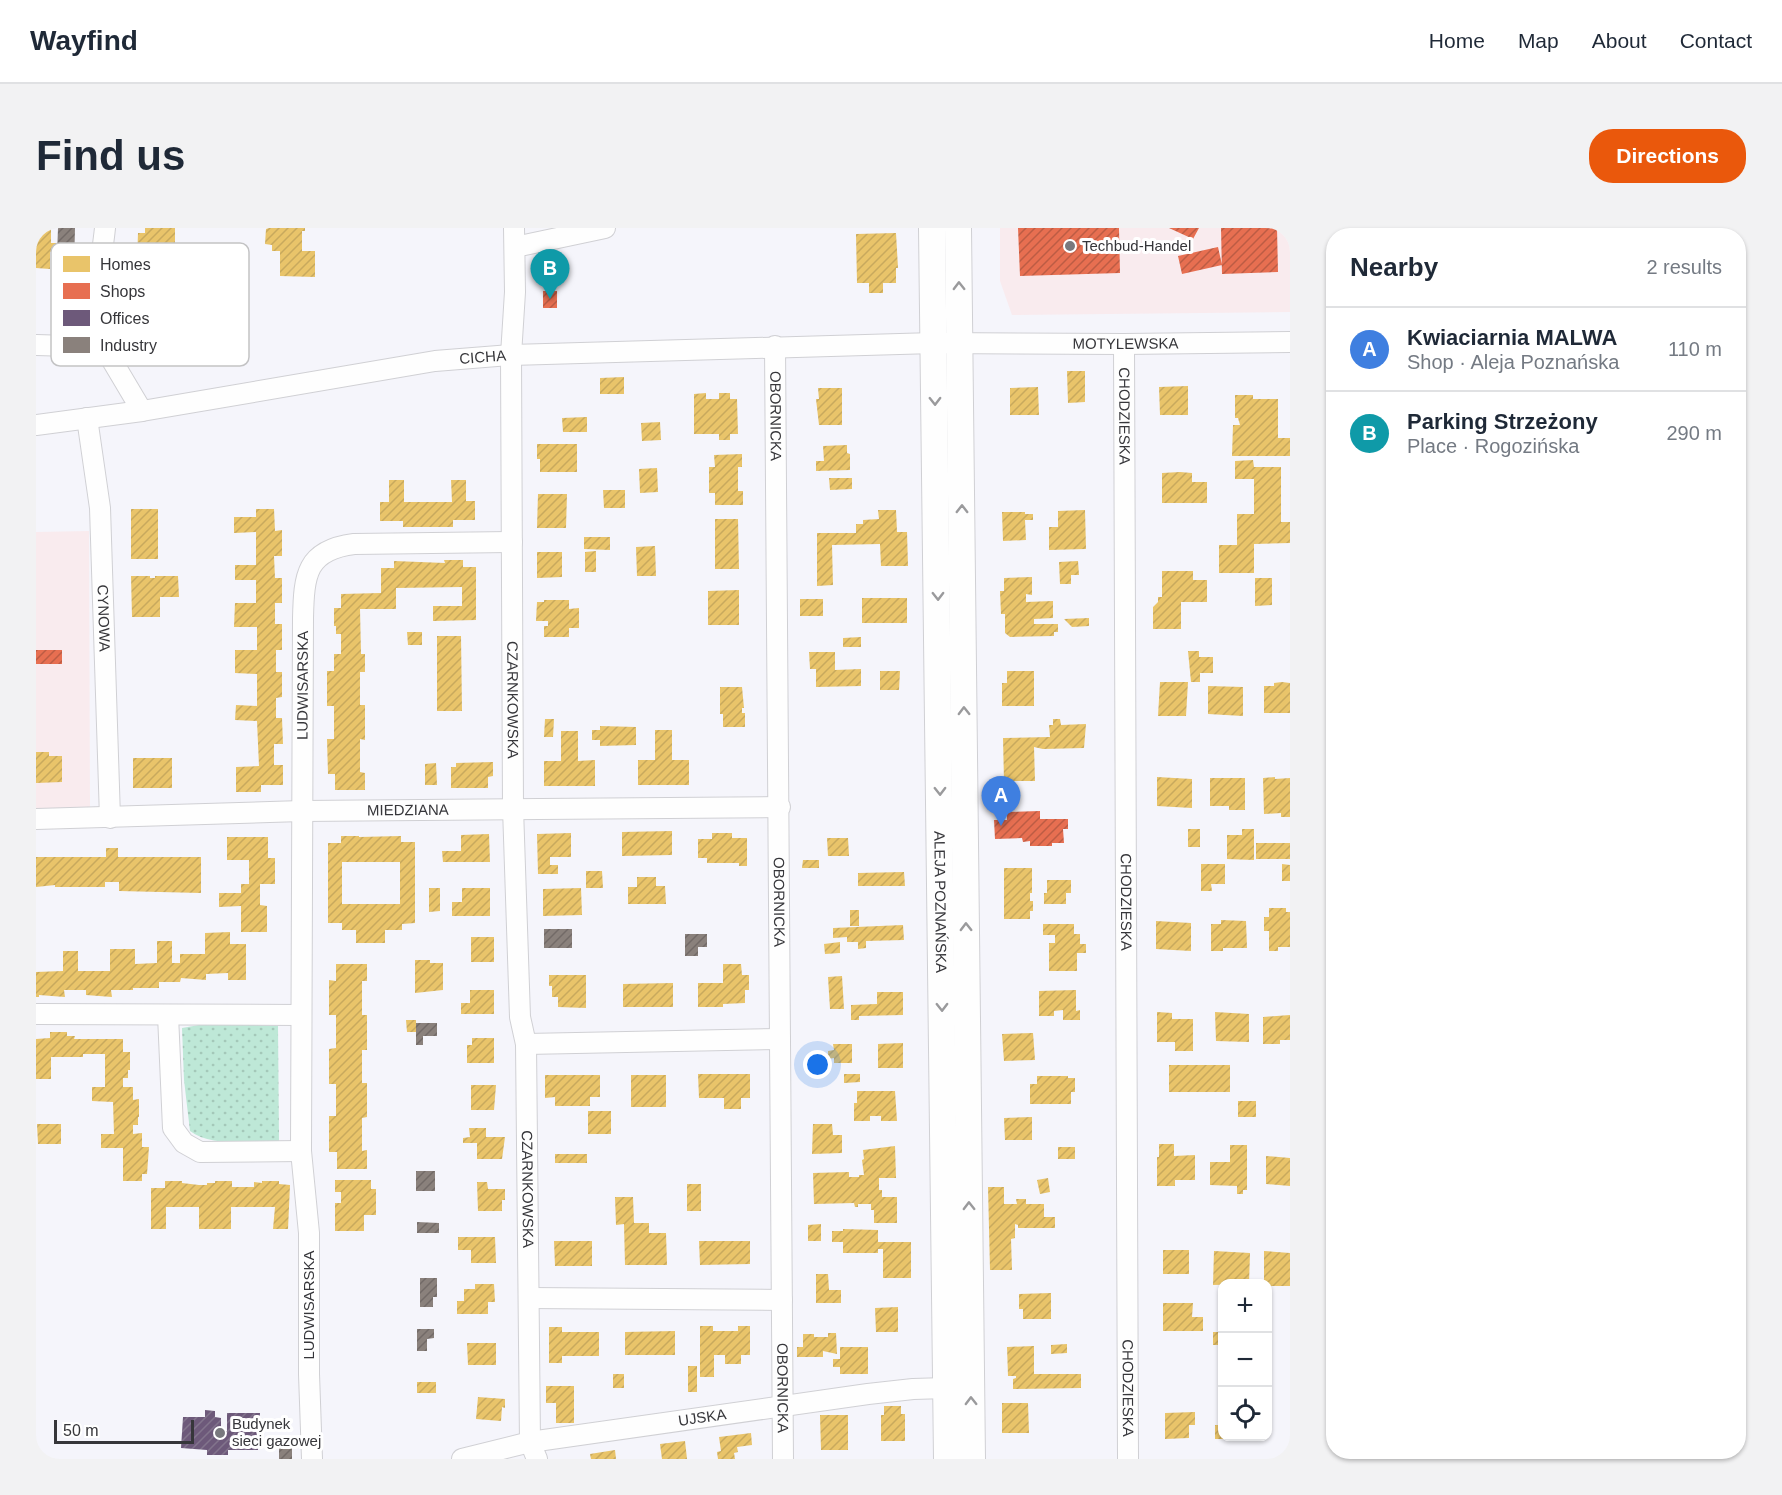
<!DOCTYPE html>
<meta charset="utf-8">
<style>
:root{--surface:#fff;--page:#f2f2f3;--text:#1f2937;--muted:#747a83;--line:#e0e1e3;--accent:#ea580c}
body{margin:0;font-family:Helvetica,sans-serif;background:var(--page);color:var(--text)}
.controls{position:absolute;right:18px;bottom:18px;display:grid;overflow:hidden;border-radius:12px;box-shadow:0 2px 4px #0004}
.controls button{width:54px;height:54px;display:grid;place-items:center;padding:0;border:0;border-bottom:2px solid var(--line);background:var(--surface);color:var(--text);font:30px sans-serif}
.scale{position:absolute;left:18px;bottom:15px;width:140px;box-sizing:border-box;padding-left:6px;border:3px solid #36363a;border-top:0;font-size:16px;line-height:21px;white-space:nowrap;color:#36363a;-webkit-text-stroke:4px #fff;paint-order:stroke}
.you{position:absolute;left:782px;top:837px;width:21px;height:21px;margin:-15px;border:4px solid #fff;border-radius:50%;background:#1a73e8;box-shadow:0 0 0 9px #1a73e833}
.badge{display:grid;place-items:center;width:39px;height:39px;border-radius:50%;background:var(--accent);color:#fff;font-size:20px;font-weight:700}
.pin{position:absolute;translate:-50% -50px;filter:drop-shadow(0 2px 3px #0008)}
.pin::after{content:'';position:absolute;top:32px;width:21px;height:18px;background:inherit;clip-path:polygon(0 0,100% 0,50% 100%)}
.list{margin:0;padding:0;list-style:none}
h2{display:flex;justify-content:space-between;align-items:center;height:78px;margin:0;padding:0 24px;font-size:26px}
h2 small{font-size:20px;font-weight:400;color:var(--muted)}
.list li{display:grid;grid-template-columns:39px 1fr auto;gap:18px;align-items:center;box-sizing:border-box;height:84px;padding:0 24px;border-top:2px solid var(--line)}
.list b{display:block;font-size:22px;white-space:nowrap}
.list p{margin:0;font-size:20px;white-space:nowrap;color:var(--muted)}
.list em{font-size:20px;font-style:normal;color:var(--muted)}
.icon{flex:none;width:33px;height:33px;fill:none;stroke:currentColor;stroke-width:2;stroke-linecap:round;stroke-linejoin:round}
.map{position:relative;flex:none;width:1254px;height:1231px;overflow:hidden;border-radius:24px}
header{display:flex;align-items:center;gap:36px;box-sizing:border-box;height:84px;padding:0 30px;background:var(--surface);border-bottom:2px solid var(--line)}
header strong{font-size:28px}
nav{display:flex;gap:33px;margin-inline-start:auto;font-size:21px}
.intro{display:flex;align-items:center;justify-content:space-between;box-sizing:border-box;height:144px;padding:0 36px}
h1{margin:0;font-size:42px}
.button{padding:15px 27px;border-radius:24px;background:var(--accent);color:#fff;font-size:21px;font-weight:700}
main{display:flex;gap:36px;padding:0 36px}
aside{flex:1;background:var(--surface);border-radius:24px;box-shadow:0 2px 4px #0004}
.map>svg:first-child{display:block}
</style>
<header>
<strong>Wayfind</strong>
<nav><a>Home</a><a>Map</a><a>About</a><a>Contact</a></nav>
</header>
<div class="intro"><h1>Find us</h1><a class="button">Directions</a></div>
<main>
<div class="map">
<svg width="1254" height="1231" viewBox="0 0 1254 1231">
<defs>
<pattern id="park-dots" width="8" height="8" patternUnits="userSpaceOnUse" patternTransform="scale(1.5)"><rect width="8" height="8" fill="#bee8d7"/><path d="M2 2h.1M6 6h.1" fill="none" stroke="#a4c8b9" stroke-width="1.8" stroke-linecap="round"/></pattern>
<pattern id="homes-hatch" width="6" height="6" patternUnits="userSpaceOnUse" patternTransform="scale(1.5)"><rect width="6" height="6" fill="#e9c46a"/><path d="M-1 1l2-2M0 6l6-6M5 7l2-2" fill="none" stroke="#c8a95d"/></pattern>
<pattern id="shops-hatch" width="6" height="6" patternUnits="userSpaceOnUse" patternTransform="scale(1.5)"><rect width="6" height="6" fill="#e76f51"/><path d="M-1 1l2-2M0 6l6-6M5 7l2-2" fill="none" stroke="#bc5c44"/></pattern>
<pattern id="offices-hatch" width="6" height="6" patternUnits="userSpaceOnUse" patternTransform="scale(1.5)"><rect width="6" height="6" fill="#6d597a"/><path d="M-1 1l2-2M0 6l6-6M5 7l2-2" fill="none" stroke="#82748c"/></pattern>
<pattern id="industry-hatch" width="6" height="6" patternUnits="userSpaceOnUse" patternTransform="scale(1.5)"><rect width="6" height="6" fill="#8a817c"/><path d="M-1 1l2-2M0 6l6-6M5 7l2-2" fill="none" stroke="#726a67"/></pattern>
</defs>
<rect width="100%" height="100%" fill="#f5f5fb"/>
<!-- commercial -->
<path fill="#f9ebee" d="M964 0H1254V84L976 87 964 53Z
M53 303 54 581 0 582V304Z"/>
<!-- park -->
<path fill="url(#park-dots)" d="M194 796 242 798 243 914C218 914 174 919 154 903L148 852 146 800 163 797Z"/>
<!-- homes -->
<path fill="url(#homes-hatch)" fill-rule="evenodd" d="M0 0H15V15H21V24H14V41L0 40Z
M109 0H139V18H132L131 45 125 44 124 72 86 70V58L93 59 94 32H101L102 5H109Z
M233 0H269V3H266V23H279V49L244 48V23H236V17L229 16 230 1Z
M860 5 862 40H860V55H847V65H833V55H821L820 6Z
M1031 143H1049V174L1032 175Z
M588 149V166H564V150Z
M1152 158V187H1124L1123 159Z
M1002 159 1003 187H974V160Z
M782 160H806V197H783L780 171H783Z
M670 165V171H683V165H694V171H701L702 206H694V212H683V206H658V166Z
M1199 167H1217V171H1242V210H1254V228H1196L1197 197H1204L1202 190H1199Z
M551 189V204H527L526 190Z
M624 194 625 212 606 213 605 195Z
M501 216H541V244H504V231H501Z
M811 217V225L814 226V242L780 243V233H788L787 218Z
M706 226V239H702V263H707V277H679V265H673V239H679L678 227Z
M1217 232 1218 239H1245V294H1254V315L1218 316V345H1183V317H1201V286H1218V251H1199V233Z
M621 240 622 264 604 265 603 241Z
M1144 244 1156 245V254H1171V275H1126V245Z
M793 250H816V261L794 262Z
M353 252H368V274H416L415 252H430V273H439V292H417V299H367V293H344V274H353Z
M567 262H589V280H568Z
M502 266H531L530 300H501Z
M95 281H122V331H95Z
M220 281H238L239 303 246 302V328H238L239 350H246V375H239V396H246V422H240V444H246V469L240 470V490H246L247 516H238V537H247V557H225V564H200V539L223 538 221 493 199 492 200 477 221 478V446L199 445V422H221V399H198L199 375H220V352H199V337H220V304L198 305V289H220Z
M842 282H860L861 304H871L872 338H845L844 316 796 317 797 357 781 358V305H820V296H827V292L843 291Z
M1049 282 1050 321 1013 322V299H1022V283Z
M966 284H989V286H997V292H989L990 312 967 313Z
M679 291H702L703 341H679Z
M548 309H574V322L548 321Z
M619 318 620 348H601L600 319Z
M560 323V344H549V324Z
M501 324H526V349L501 350Z
M408 332H427V339H440V392L397 393V378H426V359L360 360V381H324L325 426H329V444H324V477H329V512L324 511V544L329 545V562H299V546H292L291 511H298V478H291V443H298V426H305V406H300V398H298V380H305V366L345 365V340H358V333L409 335Z
M1042 333 1043 347H1035V356H1024L1023 334Z
M1126 343H1157V352H1171V374H1145V401H1117V379L1122 374V369H1126Z
M95 348H114V350H119V348H142L143 369H124V389H96Z
M996 349V367L990 366V374L1017 373V390L998 391V396H1022V404H1018V408L974 409 969 405V386H965L964 363H968V350Z
M1219 350H1236V377L1219 378Z
M703 362V397H672V363Z
M826 370H871V395H826Z
M764 371H787V388H764Z
M508 372H533V381L543 380V400H533V409H508V398H512V393H500L501 374H508Z
M1053 390V398L1036 399 1028 391Z
M371 404H386V417H372Z
M401 408H425L426 483H401Z
M825 409V419H807V410Z
M1152 423H1163V429H1177V445H1164V454H1155Z
M773 424H799V442L825 441V458L780 459V441H774Z
M844 443H864L863 462H844Z
M971 443H998V478H966V455H971Z
M1124 454H1152L1150 488H1122Z
M1246 454 1254 455V485H1228V458H1238V455Z
M1172 458 1207 459V488L1172 486Z
M684 459H706L708 480H706V485H709V499H687V486H684Z
M509 491H518L517 509H508Z
M1017 491H1024L1025 497 1050 496 1048 520 1007 521 998 519 999 553H968L967 510 1014 509 1013 497H1017Z
M564 498 600 499V517L564 518V512H556V502H564Z
M619 502H636V532H653V557H602V532H619Z
M525 503H542V533L559 532V558H508V533H525Z
M0 524H13V528H26V554L0 555Z
M97 530H136V560H97Z
M457 534V548L452 549V560H415V539H420V535Z
M400 535 401 557H389V536Z
M1121 549 1156 551V580L1121 578Z
M1239 549V551L1254 550V589H1245V585L1228 586 1227 550Z
M1174 550H1209V582H1193V578H1174Z
M1152 601H1164V619H1152Z
M1206 601H1218V632L1191 631V607H1206Z
M636 603V627L586 628V604Z
M535 605V629H514V637H522V646H502L501 606Z
M676 605H696V610H711V638H703V635H671V630H662V611H676Z
M453 606 454 634H407L406 623H425V607Z
M305 608H323V609L365 608V614H379V695L366 696V702H349V715H320V702H306V695H292V615H305ZM306 634H364V676H306Z
M191 609H232V630H239V656H224V677L231 678V704H205V678L183 679V665H205V656H213V632H191Z
M791 610H812L813 628H792Z
M1220 615H1254V631H1220Z
M70 620H82V629H165V665L83 663V654H69V659H19V657L0 659V629H70Z
M767 632H783V640H766Z
M1165 636H1189V656H1175L1176 663H1165Z
M1246 636 1254 637V653H1246Z
M968 640H996V665H994V673H997V683H994V691H968Z
M550 643H566L567 660H550Z
M868 644 869 658H822V645Z
M601 649H620V658H629L630 676H592V659H601Z
M1011 652H1035V665H1030V676H1008V665H1011Z
M393 660H404V683L393 684Z
M426 660H454V688H416V674H426Z
M545 660 546 687 507 688V661Z
M1233 680H1250V684H1254V719H1242V723H1233V703H1228V689H1233Z
M814 682H823V698H814Z
M1185 692 1210 693 1211 720H1187V723H1175V696H1185Z
M1120 693 1155 695V723L1120 721Z
M1007 696H1038V706H1044V716H1050V725H1041V743H1013V715H1019V707H1007Z
M867 697 868 712 830 713V720L822 721V714H811V709L797 710V700Z
M194 704V716H210V752H192V745L170 746V752L145 750 144 754H123V760H97V762H75L76 769 50 767V762H28L29 769 3 767V769H0V744L27 743V723H42V743H74V721H99V736L121 735V713H136V735H144V726H169V705Z
M435 709H458V734H435Z
M804 714V725L789 726 788 716Z
M379 732H394V735H407V762L379 765Z
M300 736H331V753H326V787H331V822H326V855H331V889L326 890V923L331 922V941H301V924H293V888H300V856H293V821L300 820V787H293V752L300 753Z
M687 736H705L706 747H713V762H709V775L687 776V779H662V755H687Z
M513 747H550V780L522 779V769H516V758H513Z
M806 748 808 781H794L792 749Z
M637 755V779H587V756Z
M434 762H458V786H425V775H434Z
M1040 762V783L1044 782V792H1027V782L1018 783V788H1003V763Z
M841 764H867V787L823 788V792H815V777L841 776Z
M1121 784 1136 785V791H1157V823H1139V814H1121Z
M1179 784 1213 786V814L1180 813Z
M1254 787V812H1244V816H1227V789Z
M370 792H380V804H371Z
M14 804H31V808H39L38 811H87V824H94V842H92V850H87V859H97V872L103 871V889H102V897H97V906L106 905V919H113L111 946H106V953H87V920H65V906H78L77 874 56 873V859H69V826H47V829H15V851H0V811L14 810Z
M997 805 999 832 968 833 966 806Z
M436 810H458V835H431V817H436Z
M867 815V840H842V816Z
M797 816H816V835H798V830L792 831V823L798 822Z
M1133 837H1194V864H1133Z
M662 846H714V870H705V881H688V870H663Z
M808 846H824V854L808 855Z
M509 847H564V869H554V878H519V869L509 870Z
M595 847H630V879H595Z
M1001 848H1032V850H1039V864H1035V876H994V856H1001Z
M435 857H460L458 882H435Z
M821 863H859L861 893H845V888H834V893H818V875H821Z
M1202 873H1220V889H1202Z
M552 883H575V906H552Z
M996 889V912H969L968 890Z
M1 896H25V916H2Z
M777 896H796L797 907H806V925L776 926Z
M433 900H450V909H469L466 931H441V915H427V910L434 909Z
M1123 916H1138V928L1159 927V952H1139V958H1121V929H1123Z
M1194 917H1211V962H1207V966H1201V958L1174 957V934H1194Z
M859 918 860 950H843V962H846V969H861V995H838V982H835V976H822V979H819L818 975 778 976 777 945 813 944V949H823V947H828L826 932 828 931 827 922Z
M1022 919H1039V931H1022Z
M519 926H551V935H519Z
M1230 928 1254 930V958L1230 956Z
M1012 950 1014 964 1004 966 1001 952Z
M299 952H335V961H340V987H328V1003H299V975H305V964H299Z
M129 953H146V955L163 957H171V955H179V953H196V959H218V954L226 955V953H243V956L254 957 252 1001H237L239 979H195V1001H163V979H130V1001H115V960H129Z
M441 954H451L452 961H469V972H466V983H442Z
M651 956H665V983H651Z
M952 959H968V976H981L980 971H990V976H1008V989H1019V1000H982V997L979 996V1010L975 1011 976 1042H954Z
M579 969H597L598 995H613V1005H630L631 1037H589L588 996 580 997Z
M785 996V1013H772V997Z
M807 1001 842 1002V1014H875V1050H847V1021H842V1025H807V1014H796V1003H807Z
M422 1009H459L460 1035H435V1022H422Z
M518 1013H556V1038H519Z
M663 1013H714V1036L664 1037Z
M1127 1022H1153V1046H1127Z
M1178 1023 1214 1025 1213 1056 1177 1057Z
M1228 1023 1254 1025V1058H1232V1056H1228Z
M780 1046H792L793 1062H805V1075H780Z
M439 1056H458L459 1074H452V1086H421V1073H428V1061H439Z
M1015 1065V1091H987V1081H983V1066Z
M1127 1075H1157L1156 1089H1167V1103H1127Z
M862 1079V1104H840L839 1080Z
M664 1098H677V1103H702V1098H714V1127H705V1136H689V1127H678V1149H664Z
M513 1099H526V1104H563V1128H526V1135H513Z
M639 1103V1127H589V1104Z
M1177 1104H1186V1117H1177Z
M792 1105H800L801 1126 787 1123V1129H761V1119H767V1106H778V1109H792Z
M431 1115H460V1137H432Z
M1031 1116V1125L1015 1126V1117Z
M998 1118V1146H1045V1160L977 1161V1151L980 1150V1148H972L971 1119Z
M804 1119H832V1146H804V1139H797V1131H804Z
M652 1138H661V1164H652Z
M577 1146H588V1160H577Z
M381 1154H400V1165H381Z
M510 1158H538V1195H520V1175H510Z
M442 1169 469 1171V1180L466 1179 465 1193 440 1191Z
M966 1175H992L993 1205H966Z
M848 1178H865V1186H869V1213H845V1187H848Z
M1159 1184V1197H1153V1210L1129 1211V1185Z
M1182 1184H1186V1209H1205V1211H1179V1197H1182Z
M784 1187H812V1222H785Z
M715 1205 716 1217 701 1219 702 1224 698 1225 699 1231H682L681 1224 685 1223 683 1209Z
M649 1213 651 1231H626L624 1216Z
M579 1222 580 1231H555L554 1226Z"/>
<!-- shops -->
<path fill="url(#shops-hatch)" d="M982 0H1083L1084 45 984 48Z
M1133 0H1163L1157 11Z
M1185 0H1241L1242 44 1186 46Z
M1182 19 1186 37 1146 46 1142 28Z
M507 63H521V80H507Z
M0 422H26V436H0Z
M1004 583V591H1032V601H1027L1028 615H1016V618H994V613L987 614 986 610 959 611 958 592H971V584Z"/>
<!-- offices -->
<path fill="url(#offices-hatch)" d="M169 1182 179 1183V1189L185 1190V1204L191 1203V1185H224L222 1222H192V1227H171V1222L145 1220 147 1189H169Z"/>
<!-- industry -->
<path fill="url(#industry-hatch)" d="M22 0H39L37 82 19 81Z
M508 701H536V720H508Z
M649 706H671V719H662V728H649Z
M380 795H401V808H387V817H380Z
M380 943H399V963H380Z
M381 994 403 995V1005H381Z
M384 1050H401V1069H397V1079H384Z
M381 1101H398V1110L391 1111V1123H381Z
M243 1218H256V1231H243Z"/>
<g fill="none" stroke-linecap="round" stroke-linejoin="round">
<!-- minor casing -->
<g stroke="#d0d0d4" stroke-width="22">
<g id="minor">
<path id="s1" d="M478 0 479 64 475 127 477 580 484 789 490 816 494 1214 501 1231"/>
<path d="M479 19 569 0"/>
<path id="s2" d="M1088 116 1092 1231"/>
<path d="M0 117 68 119 106 183"/>
<path id="s3" d="M739 118 747 1231"/>
<path d="M68 119C55 82 65 38 69 0"/>
<path id="s4" d="M51 190 64 280 74 590"/>
<path id="s5" d="M0 197 106 183 399 133 475 127 898 115 1088 116 1254 114"/>
<path id="s6" d="M0 591 266 583 744 579"/>
<path d="M0 786 265 787"/>
<path d="M132 787 137 900 148 915 164 924 265 923"/>
<path d="M490 816 744 811"/>
<path d="M493 1070 746 1072"/>
<path id="s7" d="M276 1231 273 1146V1005L265 923 267 390C268 347 270 322 318 316L476 314"/>
<path id="s8" d="M426 1231 494 1214 832 1166 877 1161 910 1160"/>
</g>
</g>
<!-- major casing -->
<g stroke="#d0d0d4" stroke-width="28">
<g id="major">
<path id="s9" d="M896 0 911 1231"/>
<path d="M922 0 936 1231"/>
</g>
</g>
<!-- minor -->
<use href="#minor" stroke="#fefefe" stroke-width="20"/>
<!-- major -->
<use href="#major" stroke="#fefefe" stroke-width="26"/>
</g>
<!-- one-way arrows -->
<defs><path id="oneway-chevron" d="M-2-3.5L2.5 0L-2 3.5" fill="none" stroke-width="1.6" stroke-linecap="round" stroke-linejoin="round" transform="scale(1.5)"/></defs>
<g stroke="#9a9a9c">
<use href="#oneway-chevron" transform="translate(923 58) rotate(-91)"/>
<use href="#oneway-chevron" transform="translate(899 173) rotate(89)"/>
<use href="#oneway-chevron" transform="translate(926 281) rotate(-90)"/>
<use href="#oneway-chevron" transform="translate(902 368) rotate(89)"/>
<use href="#oneway-chevron" transform="translate(928 483) rotate(-91)"/>
<use href="#oneway-chevron" transform="translate(904 563) rotate(89)"/>
<use href="#oneway-chevron" transform="translate(930 699) rotate(-91)"/>
<use href="#oneway-chevron" transform="translate(906 779) rotate(89)"/>
<use href="#oneway-chevron" transform="translate(933 978) rotate(-91)"/>
<use href="#oneway-chevron" transform="translate(935 1173) rotate(-91)"/>
</g>
<!-- markers -->
<g fill="#79797e" stroke="#fff" stroke-width="2">
<circle cx="1034" cy="18" r="6"/>
<circle cx="184" cy="1205" r="6"/>
</g>
<g text-anchor="middle" stroke-width="6" stroke-linejoin="round" paint-order="stroke">
<!-- poi labels -->
<g font-size="15" fill="#36363a" stroke="#fff" text-anchor="start">
<text x="1046" y="23">Techbud-Handel</text>
<text x="196" y="1201">Budynek<tspan x="196" dy="17">sieci gazowej</tspan></text>
</g>
<!-- street labels -->
<g font-size="15" fill="#36363a" stroke="#fff">
<text dy="5" stroke="none"><textPath href="#s5" startOffset="1095">MOTYLEWSKA</textPath></text>
<text dy="5" stroke="none"><textPath href="#s5" startOffset="452">CICHA</textPath></text>
<text dy="5" stroke="none"><textPath href="#s2" startOffset="72">CHODZIESKA</textPath></text>
<text dy="5" stroke="none"><textPath href="#s3" startOffset="70">OBORNICKA</textPath></text>
<text dy="5" stroke="none"><textPath href="#s4" startOffset="201">CYNOWA</textPath></text>
<text dy="5" stroke="none"><textPath href="#s7" startOffset="774">LUDWISARSKA</textPath></text>
<text dy="5" stroke="none"><textPath href="#s1" startOffset="472">CZARNKOWSKA</textPath></text>
<text dy="5" stroke="none"><textPath href="#s6" startOffset="372">MIEDZIANA</textPath></text>
<text dy="5" stroke="none"><textPath href="#s9" startOffset="674">ALEJA POZNAŃSKA</textPath></text>
<text dy="5" stroke="none"><textPath href="#s2" startOffset="558">CHODZIESKA</textPath></text>
<text dy="5" stroke="none"><textPath href="#s3" startOffset="556">OBORNICKA</textPath></text>
<text dy="5" stroke="none"><textPath href="#s1" startOffset="962">CZARNKOWSKA</textPath></text>
<text transform="translate(273 1077) rotate(-90)" y="5">LUDWISARSKA</text>
<text dy="5" stroke="none"><textPath href="#s2" startOffset="1044">CHODZIESKA</textPath></text>
<text dy="5" stroke="none"><textPath href="#s3" startOffset="1042">OBORNICKA</textPath></text>
<text dy="5" stroke="none"><textPath href="#s8" startOffset="244">UJSKA</textPath></text>
</g>
</g>
<!-- legend -->
<rect x="15" y="15" width="198" height="123" rx="9" fill="#fff" stroke="#c3c3c4" stroke-width="1.5"/>
<rect x="27" y="28" width="27" height="16" fill="#e9c46a"/>
<rect x="27" y="55" width="27" height="16" fill="#e76f51"/>
<rect x="27" y="82" width="27" height="16" fill="#6d597a"/>
<rect x="27" y="109" width="27" height="16" fill="#8a817c"/>
<g font-size="16" fill="#36363a">
<text x="64" y="42">Homes</text>
<text x="64" y="69">Shops</text>
<text x="64" y="96">Offices</text>
<text x="64" y="123">Industry</text>
</g>
</svg>
<div class="controls">
<button>+</button>
<button>−</button>
<button><svg class="icon" aria-label="locate" viewBox="0 0 24 24"><circle cx="12" cy="12" r="6"/><path d="M12 2v4M12 18v4M2 12h4M18 12h4"/></svg></button>
</div>
<div class="scale">50 m</div>
<div class="you"></div>
<div class="pin badge" style="left:965px;top:598px;background:#3f7fe0">A</div>
<div class="pin badge" style="left:514px;top:71px;background:#0f9aa8">B</div>
</div>
<aside>
<h2>Nearby<small>2 results</small></h2>
<ul class="list">
<li><span class="badge" style="background:#3f7fe0">A</span><div><b>Kwiaciarnia MALWA</b><p>Shop · Aleja Poznańska</p></div><em>110 m</em></li>
<li><span class="badge" style="background:#0f9aa8">B</span><div><b>Parking Strzeżony</b><p>Place · Rogozińska</p></div><em>290 m</em></li>
</ul>
</aside>
</main>
